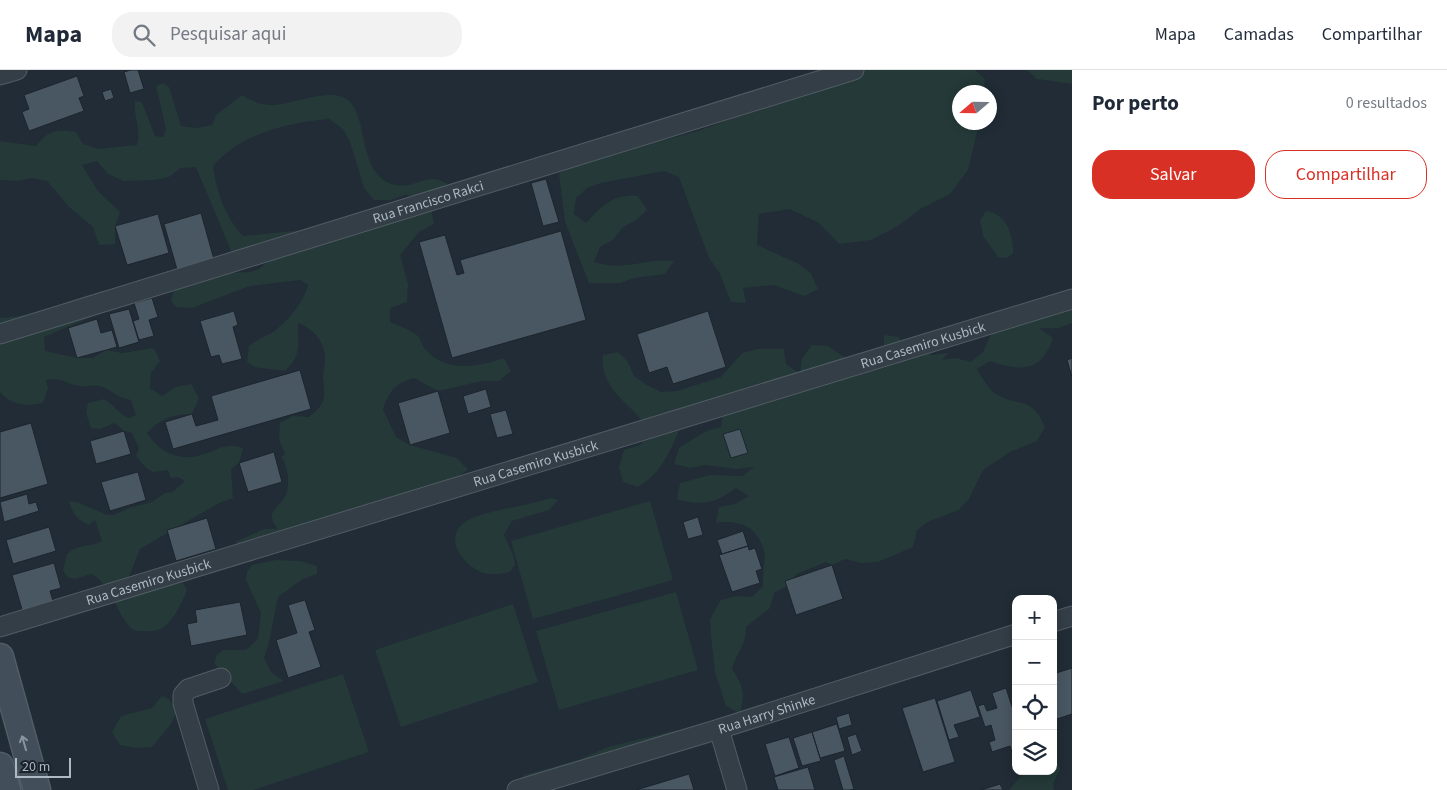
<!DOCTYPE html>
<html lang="pt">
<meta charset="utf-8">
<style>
:root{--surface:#fff;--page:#f2f2f3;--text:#1f2937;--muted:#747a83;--line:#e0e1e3;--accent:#d93025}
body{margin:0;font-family:"Source Sans 3",sans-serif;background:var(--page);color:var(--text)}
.controls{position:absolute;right:15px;bottom:15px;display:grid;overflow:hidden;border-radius:10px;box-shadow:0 2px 12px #0003}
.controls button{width:45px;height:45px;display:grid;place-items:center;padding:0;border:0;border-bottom:1px solid var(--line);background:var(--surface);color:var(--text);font:25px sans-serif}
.compass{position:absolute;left:952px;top:15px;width:45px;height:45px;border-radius:50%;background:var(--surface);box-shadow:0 2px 12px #0003;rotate:250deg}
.scale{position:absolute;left:15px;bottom:12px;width:56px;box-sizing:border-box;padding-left:5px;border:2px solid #aeb9c4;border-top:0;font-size:14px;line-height:18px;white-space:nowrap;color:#aeb9c4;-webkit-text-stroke:4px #1a232b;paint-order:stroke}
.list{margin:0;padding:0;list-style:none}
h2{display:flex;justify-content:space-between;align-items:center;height:65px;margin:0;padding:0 20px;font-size:21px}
h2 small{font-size:16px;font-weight:400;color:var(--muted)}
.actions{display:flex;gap:10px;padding:15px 20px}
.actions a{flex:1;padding:11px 0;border:1px solid var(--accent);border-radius:20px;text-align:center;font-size:18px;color:var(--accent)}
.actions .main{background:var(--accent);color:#fff}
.icon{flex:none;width:28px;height:28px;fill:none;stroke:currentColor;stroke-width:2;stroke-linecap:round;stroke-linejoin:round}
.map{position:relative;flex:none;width:1072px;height:720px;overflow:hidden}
header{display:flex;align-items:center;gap:30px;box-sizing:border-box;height:70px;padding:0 25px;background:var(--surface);border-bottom:1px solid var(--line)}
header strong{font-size:24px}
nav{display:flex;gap:28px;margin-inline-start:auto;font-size:18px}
.search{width:350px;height:45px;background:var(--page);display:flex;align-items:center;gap:12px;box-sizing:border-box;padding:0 18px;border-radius:20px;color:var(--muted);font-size:19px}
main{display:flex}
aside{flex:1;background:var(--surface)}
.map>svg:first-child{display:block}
</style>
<header>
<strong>Mapa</strong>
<div class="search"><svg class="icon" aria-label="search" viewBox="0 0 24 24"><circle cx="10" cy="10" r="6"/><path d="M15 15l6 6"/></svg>Pesquisar aqui</div>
<nav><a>Mapa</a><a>Camadas</a><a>Compartilhar</a></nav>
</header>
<main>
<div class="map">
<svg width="1072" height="720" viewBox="0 0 1072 720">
<rect width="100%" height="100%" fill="#212c36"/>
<!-- green -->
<path fill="#243938" d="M858 0H975L985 9 983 22H959V52L979 53 968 100 950 124 922 138 898 156 871 170 839 174 819 153 790 139 759 144 757 175 797 193 811 203 818 219 804 226 774 215 743 218 746 233 731 232 719 202 709 188 679 107 664 101 601 113 587 118 576 128 574 144 586 153C603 135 612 124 638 126L647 140 635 151 623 157 613 170 600 177 594 192C626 202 644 188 674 191L665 204 634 208 621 213H589L565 152 559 104 569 93 656 69 665 70 698 61 777 32 809 25 823 19Z
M1027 0H1072V14L1037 9Z
M163 13 169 17 181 56 197 58 212 55 216 45 242 25C250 30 260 35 270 35 291 36 329 16 348 30 368 46 358 99 389 113 409 121 420 108 434 109 438 109 444 112 448 114L421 127 405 125 390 130H374L364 118 350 72 343 59 329 49C287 53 242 63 213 96 216 121 225 147 243 166L322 158 431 139 434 154 420 161 400 185 408 214 407 232 390 238V252C398 256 412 260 418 266 421 269 422 276 425 279 445 303 479 297 504 288L511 301 499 311H482L438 321 414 308C396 313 389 321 383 339L396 367 410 375 457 388 468 400 435 420 389 427 249 479 235 472 264 459H278C263 441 279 439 286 425 290 415 288 394 281 387L285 384 279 370 280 353 293 346 309 347C327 332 325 328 323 307 323 301 325 296 325 291 326 273 314 259 298 253 298 273 302 286 285 301L254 297 247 292 249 276C256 270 265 267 273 262 287 252 304 232 308 215L301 210 250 216 192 238 176 237 171 231 173 223 179 217 222 203 250 202 259 199 273 187 232 183 196 97 181 98 169 107 154 110 123 111 108 104 97 91 82 95 98 121 120 142 115 156V174L99 175 93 157 69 137 47 111 32 108 18 111 0 110V71L36 76C49 60 55 59 76 62L83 74 98 79 137 75C142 61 133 46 135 31L142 32 155 66 163 67 166 59 156 16Z
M986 141C1006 143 1014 165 1013 183L1007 188 998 187 983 166 980 150Z
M106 220 120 226 96 245 44 267 45 281 77 288H93L106 280 122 283 154 278 160 291 151 303 150 318 162 326 176 317 191 314 199 328 192 344C172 345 161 348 147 363 159 382 179 392 201 385 210 383 219 377 228 376 232 375 239 377 243 378L239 393 231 399 233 428 219 433 140 479 128 509 163 516 183 513 187 520C181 534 172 558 154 561 151 562 147 561 143 561 137 561 133 561 129 556 114 539 113 515 91 504L75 509 67 507 63 501 67 484C81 472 90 478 102 471L95 450 89 455C77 450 72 443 69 431L77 432 107 445H114L129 438 152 432 165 423 173 422 185 411 178 407 171 408 168 400 153 402 146 398 136 386 139 378 132 363 124 361 115 353 100 359 91 358 86 343 88 333 104 329C114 335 118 343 129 348L136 345 131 330C116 328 110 318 99 316 92 314 86 318 79 316 66 314 60 306 46 310L48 318 43 333C28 337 10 335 0 322V248C38 247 70 228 106 220Z
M1072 233V253L1059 258H1039L1053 268C1042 302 1021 302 990 291L977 299C982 307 988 319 996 324 1020 338 1031 325 1045 357L1037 371 1010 382 983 400 969 429 959 440 928 452 917 460 913 477 878 492 861 493 845 489 832 495 826 492 797 504 787 516 774 523 770 538 746 557C746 577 737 581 732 599 744 617 745 623 740 643L726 636 715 602 711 566 710 549 721 530 736 526 752 527 763 516C762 506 766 489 764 481 758 456 738 449 716 453L719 437 735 434 749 426 736 418C716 433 701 437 677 429L680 413 710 405 742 406 754 397 736 399 705 395 690 398 674 394 679 378 706 361 721 357 723 342 681 356C670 381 662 403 638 417L623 412 619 397 624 380 640 375 652 363C634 335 599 321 603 285L618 282 628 292 634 306 647 315 661 322 677 321 721 307 742 283 757 279H784L786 294 800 304 802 288 812 275 828 276 853 293 884 281V265L899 267 904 280 918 278 932 285 948 283 942 290 956 288 971 292 983 282 996 253Z
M550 428 558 430 549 440 512 451 504 465 514 487 515 495 510 502C501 504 487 506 479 501 459 491 443 465 467 451 487 439 526 437 550 428Z
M650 431 673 510 533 549 511 471Z
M276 490 301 491 317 496V504L303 509 278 527 269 573 264 588 271 602 284 611 242 624 214 593 217 585 223 580H246L258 569 261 543 246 510 247 502 252 495Z
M676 522 698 600 559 640 536 561Z
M513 534 538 612 401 657 375 580Z
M343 604 369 682 253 720H228L205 649Z
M162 626 169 629 177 641 171 654 152 677 136 678 120 675 112 662 121 646 152 638Z
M677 660H684L523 711 524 705 578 690 608 677Z
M1058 693 1060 700 1053 713 1054 720H1009C1027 699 1024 701 1053 701V694Z"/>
<!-- building -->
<path fill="#495762" stroke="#1c252d" d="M131 0H138L144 19 130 23 124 2Z
M77 6 84 26 79 28 84 41 29 61 22 42 29 39 24 25Z
M111 19 114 28 105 31 102 22Z
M546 109 559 152 543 156 531 113Z
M201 143 215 193 178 203 164 154Z
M158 144 169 183 127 195 115 156Z
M561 161 586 250 452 288 419 172 445 165 457 205 464 203 460 190Z
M152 228 158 247 149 250 154 266 139 270 133 251 139 249 134 233Z
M129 239 139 272 119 278 109 244Z
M234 241 238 255 233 257 242 289 222 294 219 285 211 287 200 251Z
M708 241 726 297 673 314 667 297 649 303 637 264Z
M97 249 101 263 112 260 117 277 77 288 68 258Z
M1072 288V307L1067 290Z
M300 300 311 339 173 379 165 352 192 344 196 356 218 350 211 326Z
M486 319 491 337 468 344 463 326Z
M438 321 450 363 410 375 398 333Z
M506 340 513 364 497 368 490 344Z
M31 353 48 414 0 428V362Z
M740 359 748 383 731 388 723 364Z
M124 361 131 384 96 394 90 371Z
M274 382 282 412 248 422 239 393Z
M138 402 146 430 110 441 101 412Z
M27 424 29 434 36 432 39 441 4 452 0 432Z
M698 447 703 465 688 469 683 452Z
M207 448 216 479 176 491 167 460Z
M49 457 56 481 13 494 6 470Z
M743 461 748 476 722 484 717 470Z
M748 476 749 480 755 478 762 499 756 501 760 513 732 522 719 485Z
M54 493 61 518 50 521 54 534 23 543 12 505Z
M832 495 843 529 796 545 785 511Z
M305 530 315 560 309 562 321 597 288 608 276 570 297 563 288 535Z
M240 532 247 565 191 576 187 554 197 552 195 540Z
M1072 598V644L1057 649 1053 638V604Z
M1006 618 1016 649V695L1010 676 992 682 989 672 995 670 991 655 985 657 978 636 984 634 987 641 997 638 992 623Z
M971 620 980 647 954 655 959 667 949 670 937 631Z
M935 628 955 692 923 702 902 638Z
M849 643 852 655 839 659 836 647Z
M837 654 845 681 820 688 812 662Z
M812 662 821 691 802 696 793 668Z
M856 664 862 681 852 685 847 667Z
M789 667 799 698 775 706 765 674Z
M844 686 854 719 850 720H843L834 690Z
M808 697 815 720H778L774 707Z
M689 704 694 720H636Z
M1000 714 1003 720H981Z"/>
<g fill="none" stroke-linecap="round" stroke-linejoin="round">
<!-- street casing -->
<g stroke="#525c65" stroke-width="21">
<g id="street">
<path d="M0 5 17 0"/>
<path id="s1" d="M0 264 854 0"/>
<path d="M1053 552 1072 546"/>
<path id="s2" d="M0 557 1072 229"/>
<path d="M719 659 737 720"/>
<path d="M209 720 183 633V625L188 619 221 608"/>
<path id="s3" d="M517 720 719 659 1016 564"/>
</g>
</g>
<!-- secondary casing -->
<g stroke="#525c65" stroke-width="29">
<path id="secondary" d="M0 587 37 720
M0 696 7 720"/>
</g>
<!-- street -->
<use href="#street" stroke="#343e47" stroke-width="19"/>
<!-- secondary -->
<use href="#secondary" stroke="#424e5a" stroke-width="26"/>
</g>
<!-- one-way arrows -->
<defs><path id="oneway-shaft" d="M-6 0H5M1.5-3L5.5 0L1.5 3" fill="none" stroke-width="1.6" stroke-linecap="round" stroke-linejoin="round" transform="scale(1.25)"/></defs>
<use stroke="#88949f" href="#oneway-shaft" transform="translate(24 673) rotate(-106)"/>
<g text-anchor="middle" stroke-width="4" stroke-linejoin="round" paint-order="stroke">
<!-- street labels -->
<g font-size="14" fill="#aeb9c4" stroke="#1a232b">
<text dy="5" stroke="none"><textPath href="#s1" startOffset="448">Rua Francisco Rakci</textPath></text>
<text dy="5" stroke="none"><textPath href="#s2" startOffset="965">Rua Casemiro Kusbick</textPath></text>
<text dy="5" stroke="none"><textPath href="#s2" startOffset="560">Rua Casemiro Kusbick</textPath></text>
<text dy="5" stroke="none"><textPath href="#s2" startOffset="155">Rua Casemiro Kusbick</textPath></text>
<text dy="5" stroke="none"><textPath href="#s3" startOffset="261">Rua Harry Shinke</textPath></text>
</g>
</g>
</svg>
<div class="controls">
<button>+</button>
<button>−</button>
<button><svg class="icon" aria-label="locate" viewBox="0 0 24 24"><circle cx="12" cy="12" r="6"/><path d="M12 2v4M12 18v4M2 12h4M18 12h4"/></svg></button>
<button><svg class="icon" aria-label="layers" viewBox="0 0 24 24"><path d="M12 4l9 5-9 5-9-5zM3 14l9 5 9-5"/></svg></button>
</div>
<svg class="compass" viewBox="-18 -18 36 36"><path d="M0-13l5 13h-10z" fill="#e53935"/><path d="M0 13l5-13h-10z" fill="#747a83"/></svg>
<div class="scale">20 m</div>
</div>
<aside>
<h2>Por perto<small>0 resultados</small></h2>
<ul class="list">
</ul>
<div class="actions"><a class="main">Salvar</a><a>Compartilhar</a></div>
</aside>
</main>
